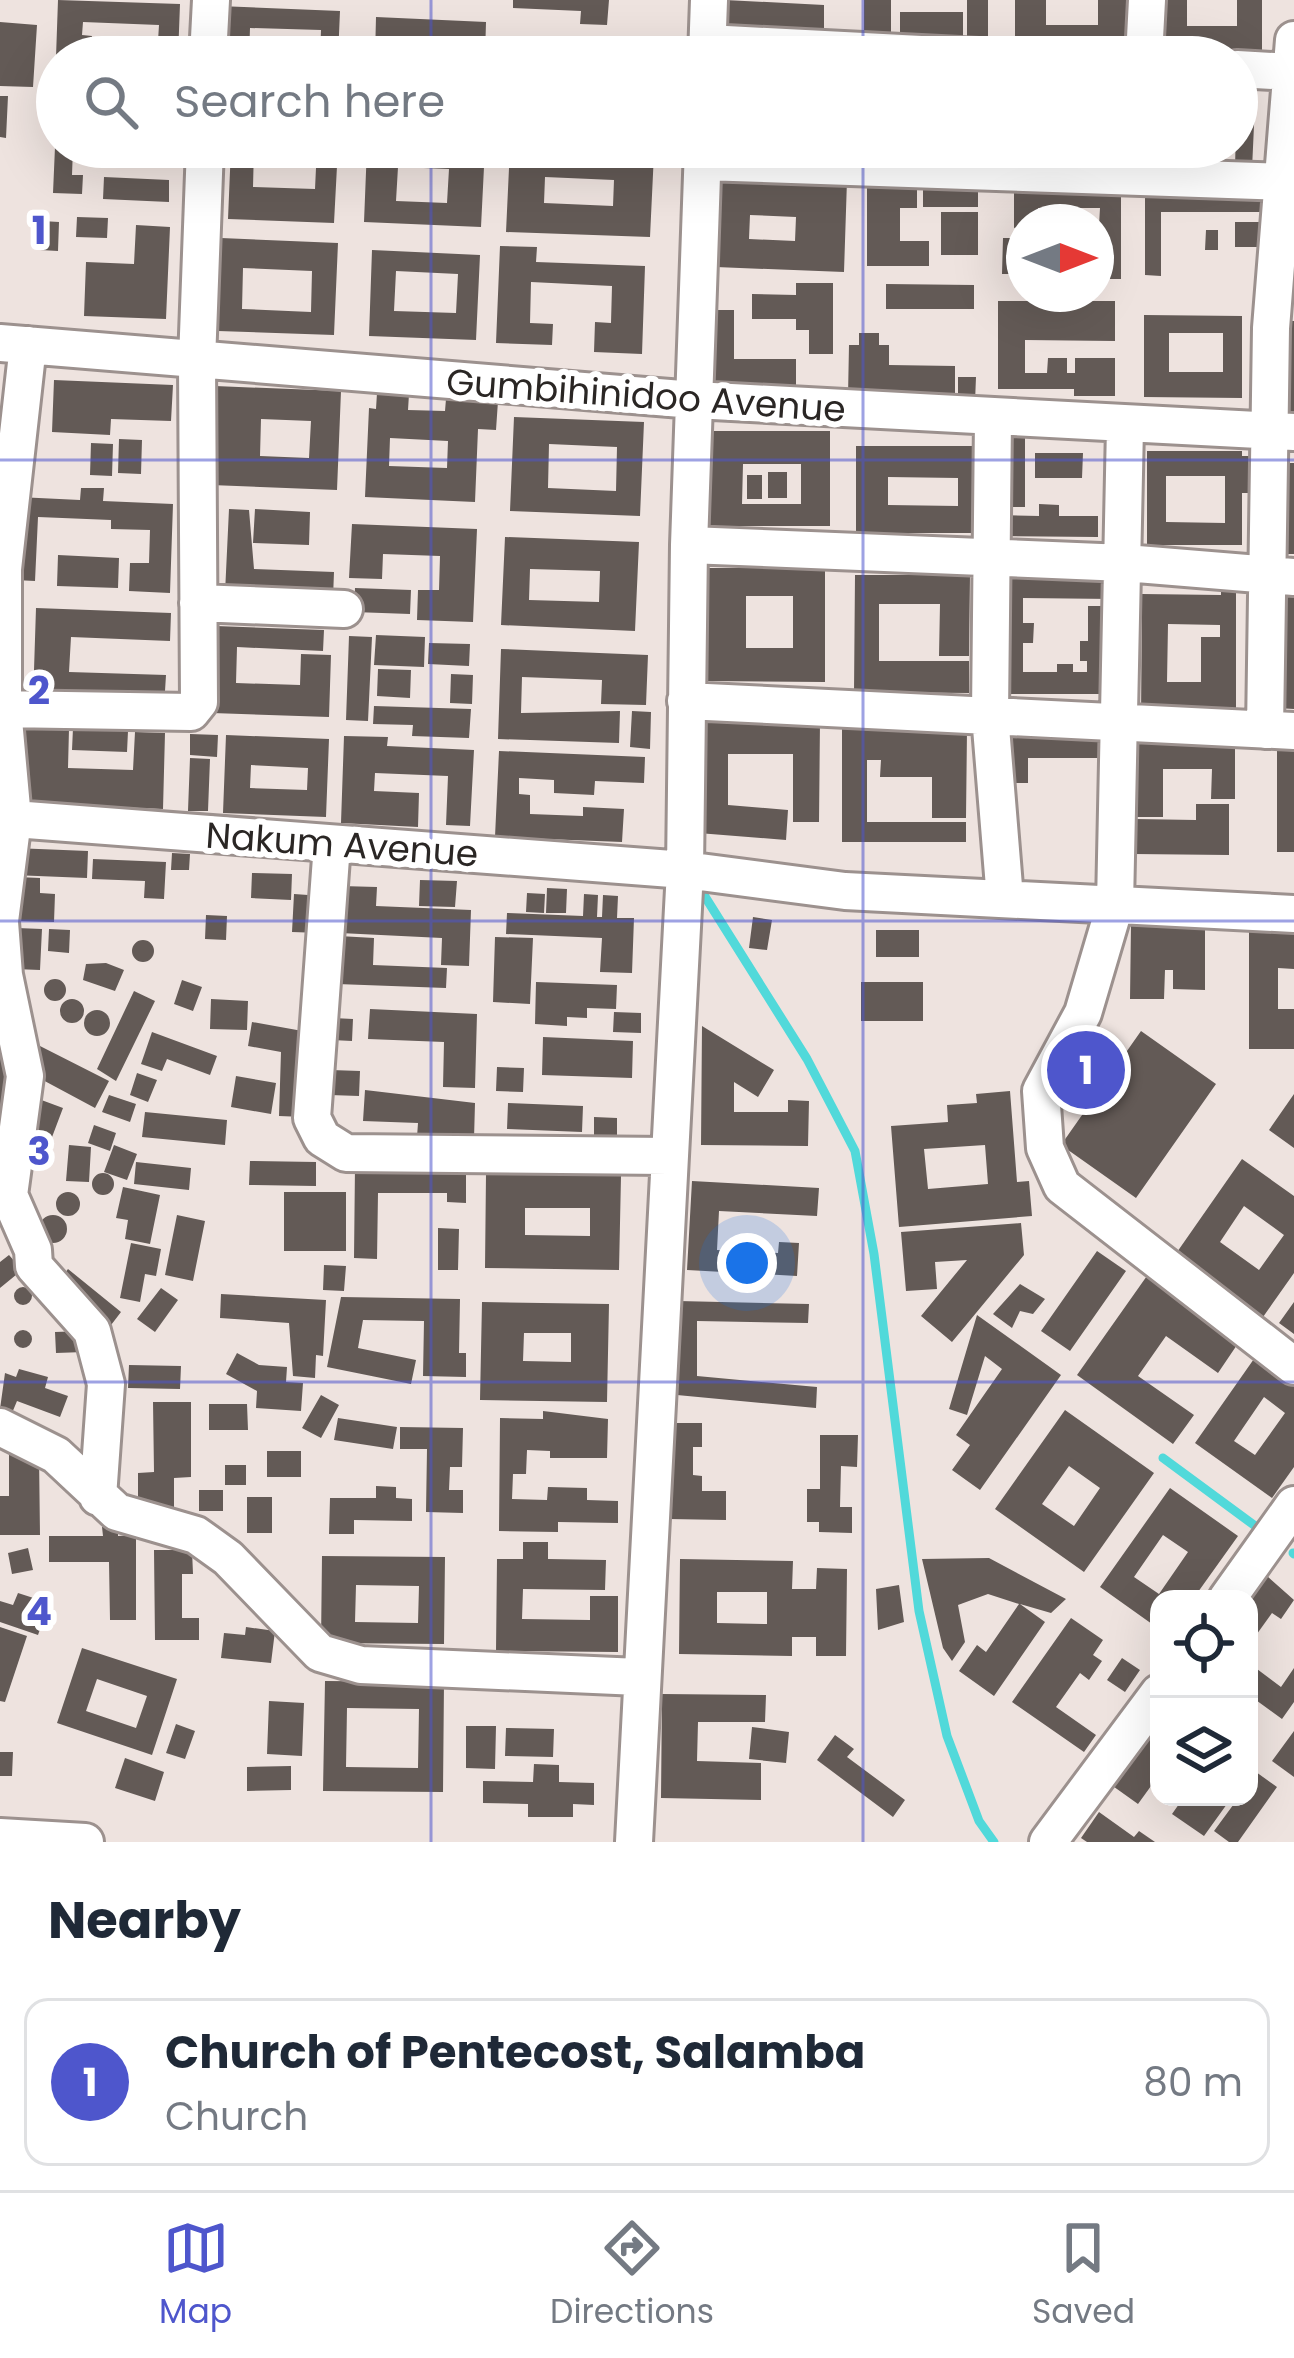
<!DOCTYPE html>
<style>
:root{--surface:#fff;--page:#f6f6f7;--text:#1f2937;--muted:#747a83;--line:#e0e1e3;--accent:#4e56cc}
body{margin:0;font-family:Poppins,sans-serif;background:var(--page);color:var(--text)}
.controls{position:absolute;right:36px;bottom:36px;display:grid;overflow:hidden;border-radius:24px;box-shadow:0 12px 48px #0002}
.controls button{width:108px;height:108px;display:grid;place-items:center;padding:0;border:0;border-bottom:3px solid var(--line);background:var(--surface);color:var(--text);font:60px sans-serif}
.compass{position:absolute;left:1006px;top:204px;width:108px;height:108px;border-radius:50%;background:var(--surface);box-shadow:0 12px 48px #0002;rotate:90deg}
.you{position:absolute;left:747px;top:1263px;width:42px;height:42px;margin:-30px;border:9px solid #fff;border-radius:50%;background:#1a73e8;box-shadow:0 0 0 18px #1a73e833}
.badge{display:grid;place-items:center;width:78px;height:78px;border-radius:50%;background:var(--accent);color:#fff;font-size:39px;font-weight:700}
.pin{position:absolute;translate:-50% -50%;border:6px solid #fff;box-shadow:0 3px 12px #0006}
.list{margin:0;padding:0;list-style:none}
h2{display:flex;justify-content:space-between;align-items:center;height:156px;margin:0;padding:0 48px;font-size:51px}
h2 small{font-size:39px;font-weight:400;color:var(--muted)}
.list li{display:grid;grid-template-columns:78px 1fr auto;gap:36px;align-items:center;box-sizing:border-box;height:168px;margin:0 24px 24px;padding:0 24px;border:3px solid var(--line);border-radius:24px}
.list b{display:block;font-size:45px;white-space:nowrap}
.list p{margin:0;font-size:39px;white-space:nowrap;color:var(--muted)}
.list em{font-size:39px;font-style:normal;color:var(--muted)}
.icon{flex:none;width:66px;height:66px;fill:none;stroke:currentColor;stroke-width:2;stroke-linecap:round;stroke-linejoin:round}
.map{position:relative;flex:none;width:1294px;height:1842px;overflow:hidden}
.search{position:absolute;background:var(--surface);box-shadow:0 12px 48px #0002;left:36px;right:36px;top:36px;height:132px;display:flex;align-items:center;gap:30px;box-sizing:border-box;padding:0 42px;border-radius:66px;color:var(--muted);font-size:45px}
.sheet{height:348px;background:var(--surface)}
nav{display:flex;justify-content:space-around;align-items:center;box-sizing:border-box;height:168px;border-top:3px solid var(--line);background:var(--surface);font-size:33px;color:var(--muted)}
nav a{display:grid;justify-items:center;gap:6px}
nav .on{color:var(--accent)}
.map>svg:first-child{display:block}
</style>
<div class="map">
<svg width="1294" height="1842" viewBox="0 0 1294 1842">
<rect width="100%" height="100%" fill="#eee3df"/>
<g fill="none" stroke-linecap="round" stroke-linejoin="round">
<!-- stream -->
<path stroke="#51d9da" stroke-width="9" d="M704 895 807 1059 855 1151 874 1254 919 1611 947 1736 979 1821 994 1842
M1163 1458 1262 1531
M1293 1553 1294 1554"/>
</g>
<!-- building -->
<path fill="#635a56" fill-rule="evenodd" d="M58 0 180 4 178 57H157L159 25 83 22 82 35 92 36 91 51 97 57H56Z
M513 0H609L607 25 580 24 581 11 513 8Z
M725 0 824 5V37H725Z
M864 0H891V38H864Z
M967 0H988V43H967Z
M1015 0H1046V25H1098V0H1136V49H1015Z
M1158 0H1187V26H1237V0H1262V52H1158Z
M219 6 340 11 338 57H320L321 30 250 28 249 57H217Z
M900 12H963V46H900Z
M376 17 486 22 485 57H461L462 43 392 40 391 57H375Z
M0 22 37 25 33 87 0 86Z
M636 39 668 41 667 57H636Z
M1237 81 1256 82 1252 169H1235Z
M0 96H8L6 138 0 137Z
M55 147H73L72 175H83L82 194 53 193Z
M153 147H174V166H152Z
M231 147H254L253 187 315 189 317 147H338L334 223 228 219Z
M367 147H485L481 227 364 222ZM398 167 449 169 447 203 396 201Z
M510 147 654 153 650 237 506 232ZM545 177 614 180 613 206 544 203Z
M867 147H944V154L867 164Z
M1008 147H1124V161L1008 160Z
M1154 147H1225L1224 169 1153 167Z
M720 174 847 180 844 272 716 267ZM750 215 796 217 795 241 749 239Z
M104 177 169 180V202L103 199Z
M867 181H917V208H900V241H929V266H867Z
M923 182H978V207H923Z
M1014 184 1121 185V279H1096L1100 208H1038V222L1014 228Z
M1145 190H1265V212H1161V276L1145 275Z
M941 212H978V255H941Z
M77 217 108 218 107 238 76 237Z
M42 221 59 222 58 251 40 250Z
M1235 222H1267V247H1235Z
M136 225 170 227 166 319 84 316 86 262 134 264Z
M1206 230H1218V250H1205Z
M221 238 338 243 334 335 218 331ZM243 268 312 271 311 312 242 309Z
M1003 238H1024V274H1002Z
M500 246 537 247 536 262 645 266 642 354 594 352 595 322 611 323 612 286 531 282 530 323 553 324 552 345 496 343Z
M372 250 480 255 476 340 369 336ZM396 271 458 274 456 313 394 311Z
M796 283H833V354H809V330H796V319H752V294L796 295Z
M886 284 974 285V309H886Z
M998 301H1115V341L1025 340V373H1047L1048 358H1067V373H1075V358H1115V396H1074V389H998Z
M711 310H734V359H796V387L711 386Z
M1144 315 1242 316V398L1144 397ZM1169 333H1223V372H1169Z
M1279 321H1294V412H1278Z
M859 333H879V345H889V365L955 366V396H848L849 345H859Z
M958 377H976L975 402H958Z
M54 380 173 385 171 421 111 419 110 435 52 432Z
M215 386 341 391 337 490 211 485ZM261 419 311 421 309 458 260 456Z
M377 393 409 394 408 410 445 411 446 399 498 401 496 430 478 429 475 502 365 497 369 408 376 409ZM390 438 448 441 447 468 389 466Z
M514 417 644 422 640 516 510 511ZM549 444 617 447 616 491 548 488Z
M709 431H830V526H708ZM743 464H801V504H742Z
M1000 435H1025V507H1000Z
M119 439 142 440 141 474 118 473Z
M91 443 113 444 112 476 90 475Z
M856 446H975V533H856ZM888 477 958 478V506L888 505Z
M1147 451H1242V456H1261V493H1242V545H1147ZM1166 476H1225V523L1166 522Z
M1035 453H1083L1082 478H1035Z
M1288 463H1294V554H1287Z
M768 472H787V498H768Z
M747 475H762V499H747Z
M81 488H104L103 501 173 504 170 593 129 591 130 563H149L150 530 111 529V520L38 517 35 581 15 580 18 497 80 500Z
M1039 504 1059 505V516H1098V537L1000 536V515L1039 516Z
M229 509 249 510 254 569 334 572 333 598 225 593Z
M255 509 310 512 309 545 253 543Z
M352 524 477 529 473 622 417 620 418 590H439L440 556 383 554 382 579 349 578Z
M505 537 639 542 635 631 501 625ZM530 569 600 571 599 602 529 600Z
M58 555 119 558 118 588 57 586Z
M1113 566V599L1023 598V623H1034L1033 643H1023V672H1057V664H1073V672H1087V661H1080V641H1088V606H1110V694H1004V578L1073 579Z
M708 568H825V682L708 681ZM746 596H793V648H746Z
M855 575H970L969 656H939L940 604H879V661H969V693L854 692Z
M1221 586H1236V718H1141L1142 594 1221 595ZM1168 624 1220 625V637H1201V682H1167Z
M1281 587H1294V709L1277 708Z
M355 588 411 590 410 614 354 612Z
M36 608 171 613 170 641 71 637 69 672 166 675 164 707 33 701Z
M216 626 324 630 323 651 237 647 236 683 300 685 301 654 331 655 329 717 212 713Z
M376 635 425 637 424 667 374 665Z
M349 636 372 637 368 721 346 720Z
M429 643 470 644 469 666 428 664Z
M501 649 648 655 646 705 601 704 602 680 522 677 521 713 620 711 619 743 498 739Z
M378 669 411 670 410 698 377 696Z
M451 674 473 675 472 704 450 703Z
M374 706 471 709 469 738 412 736 413 725 373 724Z
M632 711 651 712 650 749 630 747Z
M842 718H882V729L967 730 966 818H932V777H880L881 760H867V822H966V842H842Z
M698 721H820L819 822H793V754H728V805L788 810 786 840 698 833Z
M26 727 69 729 68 768 133 770 135 732 165 733 163 809 23 803 9 734 26 735Z
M73 728 128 731 127 752 72 750Z
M190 734 218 735 217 757 190 755Z
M1009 734H1109V758H1028V783H1008Z
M1135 734H1235V799H1211L1212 769H1163V817H1135Z
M226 735 329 739 326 817 223 813ZM251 765 308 768 307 790 250 788Z
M344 736 388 737 387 746 474 750 470 826 446 825 448 776 375 773 374 791 419 793 418 827 341 823Z
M1277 743H1294V852H1277Z
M499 751 645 757 644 783 595 781 594 795 554 793V780L519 778V794L530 795V814L583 816V807L624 809 622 842 495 837Z
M190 758 210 759 208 811H188Z
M1196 804H1229V855L1134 854 1135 819 1196 820Z
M14 848 88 851 87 878 13 875Z
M172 853 190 854 189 870H171Z
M93 859 166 862 164 899 144 898 145 881 92 879Z
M252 873 292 874 291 900 251 898Z
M17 877 40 878V893L55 894 54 922 14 921Z
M420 880 457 881 455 907 419 906Z
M341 886 377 887 376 906 471 910 469 966 441 965 442 938 340 933Z
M547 888 567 889 566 913H546Z
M527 893 545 894 544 913 526 912Z
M294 894 322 896 321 933 292 932Z
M584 894 598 895 597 917H602L603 895 618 896 617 918H634L632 973 600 972 602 938 506 934 507 913 583 916Z
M206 915 227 916 226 940 205 939Z
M753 917 772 920 767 950 749 948Z
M1131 924H1205V990L1173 989V970H1165L1164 999H1130Z
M17 928 42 929 40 970 15 969Z
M1249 928H1294V969L1278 968V1009H1294V1049H1249Z
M49 929 70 930 69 953 48 951Z
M876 930H919V957H876Z
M339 936 374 938 373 965 447 968 446 988 337 984Z
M495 937 533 938 530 1004 493 1002Z
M132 951a11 11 0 1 1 22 0a11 11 0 1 1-22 0Z
M106 963 124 970 115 991 83 980 86 964Z
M44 990a11 11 0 1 1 22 0a11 11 0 1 1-22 0Z
M182 980 202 987 193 1011 174 1004Z
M536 982 617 985 616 1009 587 1008V1018L567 1017V1026L535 1024Z
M861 982H923V1021H861Z
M134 991 155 1001 116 1081 97 1069Z
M60 1011a12 12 0 1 1 24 0a12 12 0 1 1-24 0Z
M211 999 248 1001 247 1030 210 1029Z
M370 1009 477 1014 475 1088 443 1087 444 1042 368 1039Z
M84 1023a13 13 0 1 1 26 0a13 13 0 1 1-26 0Z
M614 1012 641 1013V1033L613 1032Z
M333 1018 353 1019 352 1041 332 1040Z
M252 1022 308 1032 304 1117 279 1116 281 1052 248 1046Z
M702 1026 774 1070 758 1097 734 1082V1112H788V1100L809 1101 808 1146 701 1145Z
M1141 1031 1216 1084 1136 1198 1061 1145Z
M152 1032 217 1056 210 1075 167 1059 162 1071 141 1064Z
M543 1037 633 1041 632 1078 542 1075Z
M38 1045 109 1081 95 1108 26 1071Z
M0 1052 22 1069 0 1125Z
M497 1067 524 1068 523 1092 496 1091Z
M331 1070 360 1071 359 1096 330 1095Z
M137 1073 157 1080 148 1102 130 1095Z
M236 1076 276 1083 271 1114 231 1107Z
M365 1090 475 1103 474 1139 417 1137 418 1123 363 1121Z
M1010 1091 1017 1182 1029 1181 1032 1216 899 1227 891 1126 948 1122 947 1105 977 1103 976 1094ZM985 1145 988 1184 928 1189 924 1149Z
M1294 1094V1148L1269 1130Z
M109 1095 136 1104 130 1122 102 1112Z
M36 1098 63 1108 46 1153 20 1143Z
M508 1103 583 1106 582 1132 507 1129Z
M145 1112 227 1120 225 1145 142 1137Z
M594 1117 617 1118V1138L594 1137Z
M94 1125 116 1133 110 1151 88 1143Z
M69 1145 91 1147 89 1182 66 1181Z
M114 1145 137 1154 127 1180 104 1172Z
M1242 1159 1294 1196V1273L1263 1317 1175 1255ZM1244 1206 1284 1235 1259 1270 1220 1242Z
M250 1161 316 1162V1186L249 1185Z
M136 1162 191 1168 189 1190 134 1184Z
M355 1166 466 1171V1203L447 1202V1193H378L377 1259 354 1258Z
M92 1184a11 11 0 1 1 22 0a11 11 0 1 1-22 0Z
M486 1174 621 1176 619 1270 485 1268ZM525 1208H590V1236L525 1235Z
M692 1181 819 1188 817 1216 719 1211 717 1250 778 1253 779 1242 799 1243 797 1276 687 1270Z
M123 1187 160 1195 150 1244 125 1239 128 1220 116 1218Z
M56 1204a12 12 0 1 1 24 0a12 12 0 1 1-24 0Z
M284 1192H346V1251H284Z
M39 1229a14 14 0 1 1 28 0a14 14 0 1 1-28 0Z
M177 1215 205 1221 193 1281 165 1275Z
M1021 1223 1024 1255 952 1342 921 1316 967 1260 935 1262 937 1289 906 1291 901 1232Z
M438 1228 459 1229 458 1270H438Z
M131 1243 161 1249 156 1276 145 1274 140 1302 120 1298Z
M1097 1251 1126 1271 1070 1351 1041 1331Z
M9 1255 22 1270 0 1288V1262Z
M324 1265 346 1266 344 1291 323 1290Z
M68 1269 121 1312 108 1329 55 1286Z
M1149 1273 1241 1339 1218 1373 1166 1336 1138 1376 1194 1415 1173 1444 1077 1375Z
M1020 1284 1045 1299 1033 1314 1020 1311 1012 1328 993 1314Z
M14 1296a9 9 0 1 1 18 0a9 9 0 1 1-18 0Z
M161 1288 178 1300 155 1332 137 1319Z
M221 1294 326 1300 323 1356 316 1355 315 1378 293 1376 289 1323 220 1318Z
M341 1297 460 1299 459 1353H466V1377L423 1376 424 1321 363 1320 358 1348 416 1360 411 1384 327 1367Z
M678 1301 809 1304 808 1323 697 1321V1376L817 1387 816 1408 677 1395Z
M482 1302 609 1304 607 1402 480 1400ZM524 1333H571V1362L523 1361Z
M1294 1302V1334L1279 1323Z
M977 1315 1061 1375 980 1490 952 1470 970 1445 956 1435 1002 1369 985 1356 967 1415 949 1409Z
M14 1339a9 9 0 1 1 18 0a9 9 0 1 1-18 0Z
M83 1331 84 1352 56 1353 55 1332Z
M237 1353 259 1365 287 1367 286 1382 303 1383 301 1411 256 1408 257 1391 226 1374Z
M1256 1356 1294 1383V1467L1272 1498 1195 1443ZM1264 1397 1285 1413 1255 1455 1234 1441Z
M129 1365 181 1366 180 1389 128 1388Z
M19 1369 48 1377 45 1388 68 1396 60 1417 17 1401 12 1413 0 1409 5 1373 16 1377Z
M321 1395 339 1405 321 1438 302 1428Z
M153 1402H191V1477L174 1478V1513L138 1505V1473L154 1472Z
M209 1404H247L248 1430H209Z
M1065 1410 1154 1473 1084 1572 995 1509ZM1069 1466 1100 1488 1074 1526 1042 1504Z
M543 1411 608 1419 607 1458H550V1451L527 1450 526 1474H513L512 1499 547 1500 548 1487 587 1488V1500L618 1501V1523L558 1522V1532L499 1531 500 1418 543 1419Z
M338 1418 397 1427 393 1449 334 1440Z
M670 1423H702V1447H693V1475L702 1476V1491H726V1520L669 1519Z
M400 1427 463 1428 462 1467H450L449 1490H463V1513L426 1512 427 1449H400Z
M820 1435H858L857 1467 841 1466 840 1507H852V1533L819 1532V1522H807V1489H820Z
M267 1451H301V1477H267Z
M9 1454H39L40 1535H0V1496H9Z
M225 1465H246V1485H225Z
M376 1486 396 1487V1498L412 1499V1521L354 1520V1534H329L330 1498H376Z
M1170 1488 1238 1536 1193 1599H1159V1629L1100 1587ZM1163 1535 1188 1552 1159 1594 1134 1577Z
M199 1490H223V1511H199Z
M247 1497H272V1533H247Z
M102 1527H118V1536L136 1535V1620H110L109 1562H49V1536H103Z
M523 1542H548V1559L606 1560 605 1590 523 1589 522 1619 590 1620V1596H618V1652L496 1651 497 1559H523Z
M28 1548 33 1570 12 1574 8 1553Z
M154 1550H192L193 1574H182V1618H199V1640H155Z
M322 1556 445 1557 444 1644 321 1643ZM356 1585 419 1586 418 1623 355 1622Z
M989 1558 1066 1599 1051 1613 1020 1604 1045 1622 994 1696 959 1671 977 1645 986 1652 1019 1604 988 1594 958 1605 965 1642 952 1661 943 1648 922 1559Z
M680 1559 793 1561 792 1589H816L817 1568 847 1569 846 1656H816V1637H792V1656L679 1654ZM717 1592H767V1624L717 1623Z
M1267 1576 1294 1600 1281 1619 1272 1613 1249 1645V1602Z
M899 1585 904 1622 878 1630 876 1589Z
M18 1593 49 1603 38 1635 0 1622V1601L13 1605Z
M1071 1618 1103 1640 1093 1655 1102 1661 1089 1680 1080 1673 1056 1707 1096 1735 1084 1752 1012 1702Z
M0 1627 27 1636 5 1702 0 1701Z
M246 1627 275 1631 271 1663 221 1658 224 1633 245 1635Z
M82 1648 177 1679 152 1755 57 1723ZM97 1679 147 1696 136 1728 86 1711Z
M1122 1658 1140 1670 1125 1692 1107 1680Z
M1249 1663 1281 1687 1294 1668V1702L1282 1719 1249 1695Z
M325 1681 444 1682 443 1792 323 1791ZM347 1708 419 1709 418 1768 346 1767Z
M662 1694 766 1695 765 1722H698L697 1761 761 1763V1800L661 1798Z
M269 1701 304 1703 302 1756 267 1754Z
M1159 1715V1775L1138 1804 1110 1784Z
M176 1724 195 1731 185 1759 166 1753Z
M466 1726H496L495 1769 466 1768Z
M752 1727 789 1732 786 1763 749 1759Z
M506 1728 554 1729 553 1757 505 1756Z
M1294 1731V1777L1272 1761Z
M835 1735 854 1749 847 1757 905 1800 893 1817 817 1760Z
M0 1752H13L12 1776H0Z
M125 1758 164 1772 155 1801 115 1788Z
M534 1764 559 1765V1782L594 1783V1805L573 1804V1817H528V1804L483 1803V1781L533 1782Z
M291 1766V1790L247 1791V1767Z
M1256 1772 1277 1787 1238 1842H1229L1214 1831 1239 1797H1249Z
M1184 1797H1232L1204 1836 1172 1814Z
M1099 1812 1134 1837 1139 1831 1155 1842H1087L1081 1838Z"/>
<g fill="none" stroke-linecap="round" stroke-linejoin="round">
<!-- minor casing -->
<g stroke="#9c918e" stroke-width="42">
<path id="minor" d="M707 43 979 57
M208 57 211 0
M707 57 709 0
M1144 57 1147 0
M1237 69 1292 72
M703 162 1285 182
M0 343 694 400 1294 432
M993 418 990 715 1005 899
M1125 426 1115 905 1083 1013 1041 1091 1045 1148 1062 1186 1294 1366
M689 545 1125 563 1294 577
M198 603 344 609
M686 701 1294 731
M3 709V569L28 345
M1265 730 1271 328 1294 40
M0 818 685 870 845 891 1294 914
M332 844 312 1118 322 1138 346 1153 668 1156
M0 921 13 819 3 709 191 712 199 702 197 361 205 147
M0 922 4 975 25 1076 9 1195 33 1250 34 1266 92 1331 106 1384 98 1497
M0 1427 56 1455 117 1512 196 1535 228 1558 320 1653 361 1665 639 1677
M1227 1599 1294 1505
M0 1837 85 1842
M634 1842 685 870 689 545 703 147
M1048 1842 1159 1693"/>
</g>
<!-- minor -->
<use href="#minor" stroke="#fff" stroke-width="36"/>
</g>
<!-- grid -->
<path fill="none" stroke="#4e56cc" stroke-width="3" stroke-opacity="0.55" d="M431 0V57M863 0V57M431 147V1842M863 147V1842M0 460H1294M0 921H1294M0 1382H1294"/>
<g text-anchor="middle" stroke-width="12" stroke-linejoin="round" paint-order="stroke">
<!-- street labels -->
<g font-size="36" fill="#2a2624" stroke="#fff">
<text transform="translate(646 395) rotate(4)" y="13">Gumbihinidoo Avenue</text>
<text transform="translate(342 844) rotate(4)" y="13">Nakum Avenue</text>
</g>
</g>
<g font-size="39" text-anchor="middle" font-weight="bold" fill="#4e56cc" stroke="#fff" stroke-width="12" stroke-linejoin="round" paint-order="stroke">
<text x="39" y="244">1</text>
<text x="39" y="704">2</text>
<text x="39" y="1165">3</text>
<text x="39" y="1625">4</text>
</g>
</svg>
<div class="controls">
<button><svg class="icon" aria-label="locate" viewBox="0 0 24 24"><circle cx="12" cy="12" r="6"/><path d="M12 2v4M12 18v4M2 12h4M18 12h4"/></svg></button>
<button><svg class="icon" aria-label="layers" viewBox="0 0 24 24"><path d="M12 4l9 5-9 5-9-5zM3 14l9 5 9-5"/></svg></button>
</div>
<svg class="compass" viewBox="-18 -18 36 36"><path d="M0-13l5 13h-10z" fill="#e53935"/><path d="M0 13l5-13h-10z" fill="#747a83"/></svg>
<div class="you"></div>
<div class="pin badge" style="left:1086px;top:1070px">1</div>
<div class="search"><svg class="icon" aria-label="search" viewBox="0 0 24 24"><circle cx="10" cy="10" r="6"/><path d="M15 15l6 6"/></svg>Search here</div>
</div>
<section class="sheet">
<h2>Nearby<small></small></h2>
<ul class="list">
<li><span class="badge">1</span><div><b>Church of Pentecost, Salamba</b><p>Church</p></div><em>80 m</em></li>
</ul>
</section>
<nav>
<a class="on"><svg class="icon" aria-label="map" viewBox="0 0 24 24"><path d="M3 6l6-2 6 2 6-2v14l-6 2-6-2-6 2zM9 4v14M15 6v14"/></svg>Map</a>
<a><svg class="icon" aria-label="directions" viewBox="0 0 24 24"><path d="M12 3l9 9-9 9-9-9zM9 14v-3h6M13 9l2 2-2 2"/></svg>Directions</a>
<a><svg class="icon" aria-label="saved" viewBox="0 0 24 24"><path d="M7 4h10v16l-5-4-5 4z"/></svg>Saved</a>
</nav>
